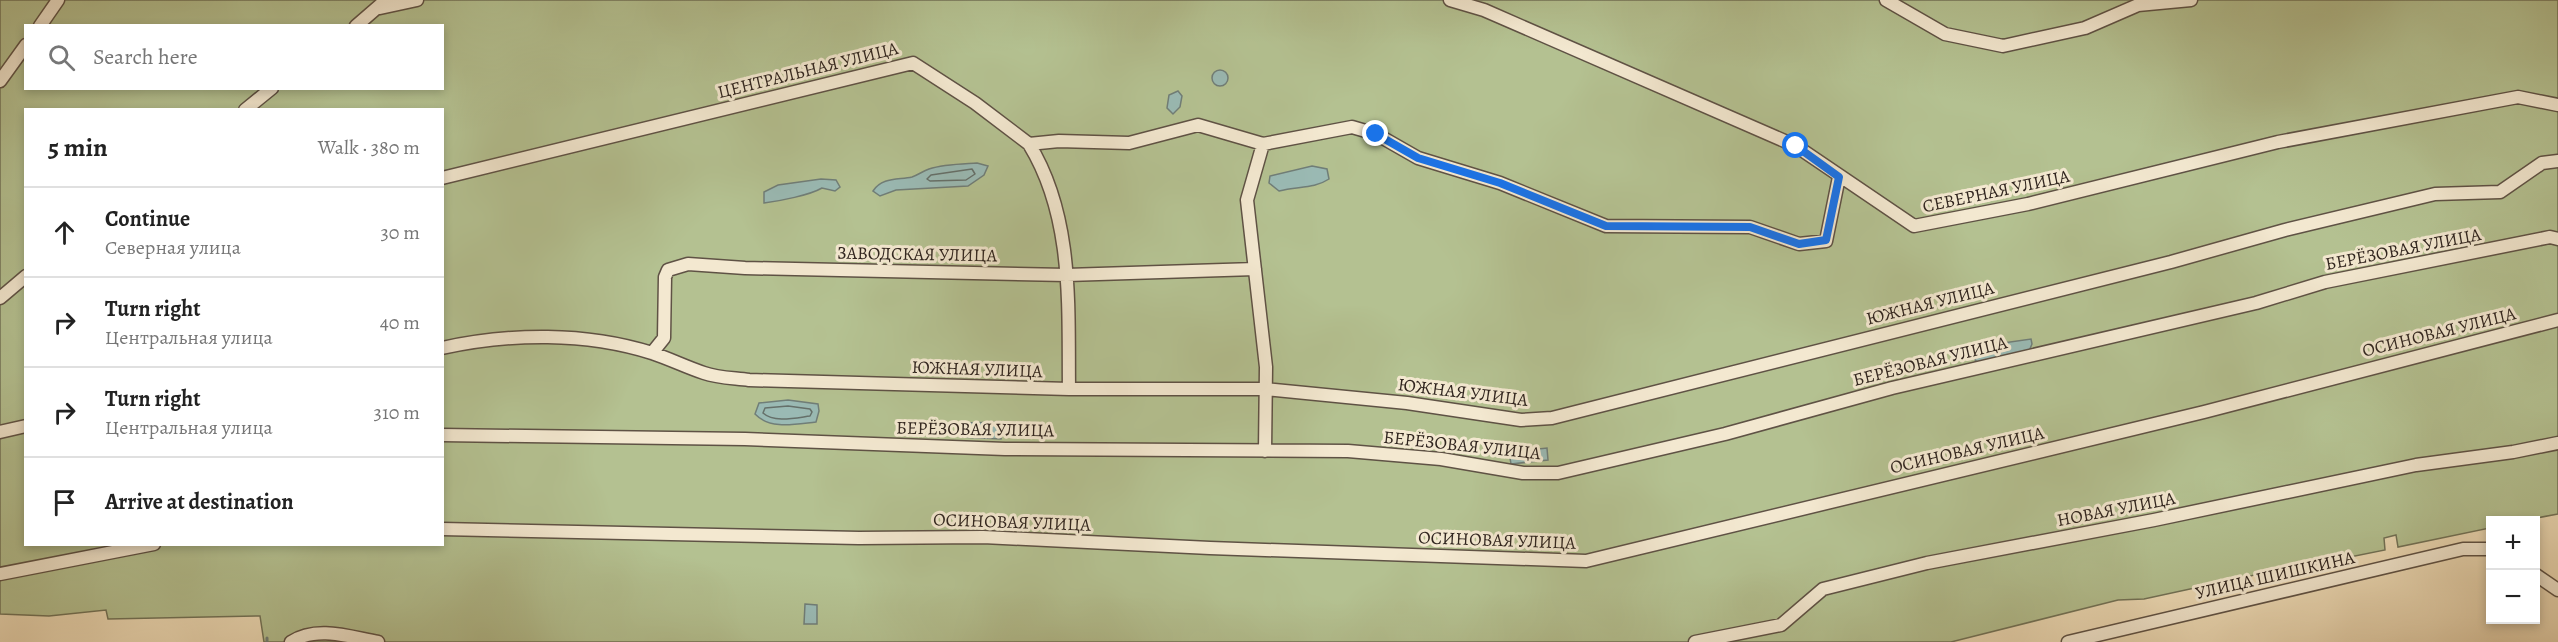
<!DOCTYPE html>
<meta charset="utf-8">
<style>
:root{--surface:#fff;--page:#f2f2f2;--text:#222;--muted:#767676;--line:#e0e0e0}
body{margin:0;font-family:Alegreya,serif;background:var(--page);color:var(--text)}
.controls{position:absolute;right:18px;bottom:18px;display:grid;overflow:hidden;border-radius:0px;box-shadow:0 3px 9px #0003}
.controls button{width:54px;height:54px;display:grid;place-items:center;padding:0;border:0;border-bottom:2px solid var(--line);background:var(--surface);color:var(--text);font:30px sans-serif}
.stop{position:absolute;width:18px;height:18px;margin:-14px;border:4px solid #1a73e8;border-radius:50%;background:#fff}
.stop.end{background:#1a73e8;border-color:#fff;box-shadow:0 2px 6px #0008}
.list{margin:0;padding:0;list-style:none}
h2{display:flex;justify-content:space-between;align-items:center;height:78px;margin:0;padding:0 24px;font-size:26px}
h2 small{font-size:20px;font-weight:400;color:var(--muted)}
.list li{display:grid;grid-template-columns:39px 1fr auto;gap:18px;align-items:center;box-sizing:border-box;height:90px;padding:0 24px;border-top:2px solid var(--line)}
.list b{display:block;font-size:22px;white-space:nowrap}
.list p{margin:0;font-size:20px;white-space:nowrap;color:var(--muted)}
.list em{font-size:20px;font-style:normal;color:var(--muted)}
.icon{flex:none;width:33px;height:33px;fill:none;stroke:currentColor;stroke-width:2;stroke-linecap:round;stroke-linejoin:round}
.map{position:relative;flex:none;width:2558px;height:642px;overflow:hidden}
.search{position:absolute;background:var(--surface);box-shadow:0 3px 9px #0003;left:24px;top:24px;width:420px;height:66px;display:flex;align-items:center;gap:15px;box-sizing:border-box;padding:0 21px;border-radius:0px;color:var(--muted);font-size:22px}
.panel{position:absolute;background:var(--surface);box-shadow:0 3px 9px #0003;left:24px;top:108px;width:420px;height:438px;border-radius:0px}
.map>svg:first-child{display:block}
</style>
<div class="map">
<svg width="2558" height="642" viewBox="0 0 2558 642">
<rect width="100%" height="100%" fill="#eddbb6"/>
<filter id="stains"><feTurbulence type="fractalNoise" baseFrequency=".00333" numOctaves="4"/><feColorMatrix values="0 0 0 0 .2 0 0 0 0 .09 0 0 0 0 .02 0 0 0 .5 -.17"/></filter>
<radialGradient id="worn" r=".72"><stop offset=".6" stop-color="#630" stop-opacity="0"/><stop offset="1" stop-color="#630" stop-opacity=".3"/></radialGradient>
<!-- green -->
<path fill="#b4c191" stroke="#727358" stroke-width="1.5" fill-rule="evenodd" d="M0 0H2558V514L2526 520H2490V528L2398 547 2396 535 2384 538 2385 550 2310 565V563L2144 599 2118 600 1951 642H264L260 616 108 619 106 610 49 616 0 614ZM26 26H442V88H26ZM26 110H442V544H26Z"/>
<!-- water -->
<path fill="#9abab4" stroke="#707e78" stroke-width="1.5" d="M1212 78a8 8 0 1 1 16 0a8 8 0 1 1-16 0Z
M1178 91 1182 96 1180 107 1173 114 1167 108 1169 95Z
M977 163 988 166 984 175 968 186 896 190 880 196 873 191C882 177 898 180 912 177 918 175 923 171 929 169 944 164 961 164 977 163Z
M1312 166 1327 169 1329 179C1314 189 1297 186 1279 191L1269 183 1270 176Z
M821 179 836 180 840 187 835 191 822 188C810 195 780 201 764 203V192L778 185Z
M2031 339 2032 344 2029 351 1980 364 1975 360 1976 353 1989 345Z
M788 400 818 404 819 411 816 422C796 424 770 430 755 414L759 403Z
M1005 422 1001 439 960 437 961 423Z
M1547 448 1548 460 1511 464 1509 452Z
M805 604 817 605V624H804Z"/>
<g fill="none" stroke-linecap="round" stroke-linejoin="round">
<!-- shore -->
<path stroke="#65706a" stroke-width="1.5" d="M972 169 975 174 966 180 930 181 927 179 931 175Z
M788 406 810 409 812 412 810 416C795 418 774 423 763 413L765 408Z"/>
<!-- stream -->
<path stroke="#707e78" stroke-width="3" d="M267 638V642"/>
<!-- minor casing -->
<g stroke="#5f5245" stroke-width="15">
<path id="minor" d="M1450 0 1484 10 1796 146 1914 226 2028 204 2278 142 2518 97 2558 105
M1886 0 1945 34 2003 46 2085 28 2138 5 2191 0
M380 8 417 0
M40 26 58 0
M356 26 386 0
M0 81 26 45
M245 110 272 88
M1029 144C1074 217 1068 307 1069 389
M1263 144 1247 200 1266 367 1265 451
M442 178 913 63 975 103 1029 144 1059 141 1129 143 1198 125 1263 144 1352 127 1376 134 1418 158 1500 183 1606 226 1750 227 1799 244 1826 241 1839 177
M0 298 26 276
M442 348C511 333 585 332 652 353 670 359 686 367 704 373 718 378 735 378 749 380L1069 389H1265L1407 403 1521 420 1552 418 2171 262 2285 230 2435 194 2500 192 2542 163 2558 161
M652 353 664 338 665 277 668 270 688 264 745 268 1067 275 1255 269
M0 432 26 426
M442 435 745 439 1005 449 1348 451 1441 459 1523 473H1558L1725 434 1892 388 2256 303 2325 282 2550 237 2558 239
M442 529 859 538 983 537 1210 548 1586 561 2204 412 2558 320
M0 574 154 544
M2536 575 2558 590
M291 642C317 625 350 637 378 642
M1695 642 1781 625 1823 589 1927 563 2154 520 2416 465 2513 452 2558 443
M2068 642 2463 549H2490"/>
</g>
<!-- minor -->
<use href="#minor" stroke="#f3e8d0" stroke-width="12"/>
</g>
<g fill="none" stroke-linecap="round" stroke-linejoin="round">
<!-- route -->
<path stroke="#1a73e8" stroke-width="8" d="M1376 134 1418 158 1500 183 1606 226 1750 227 1799 244 1826 240 1839 177 1796 146"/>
</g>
<g text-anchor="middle" stroke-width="6" stroke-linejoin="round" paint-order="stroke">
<!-- street labels -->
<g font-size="18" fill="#30251f" stroke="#f3e8d0">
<text transform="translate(808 70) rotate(-14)" y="6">ЦЕНТРАЛЬНАЯ УЛИЦА</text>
<text transform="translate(1996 191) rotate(-12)" y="6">СЕВЕРНАЯ УЛИЦА</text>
<text transform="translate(2403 249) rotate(-11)" y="6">БЕРЁЗОВАЯ УЛИЦА</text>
<text transform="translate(917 254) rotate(1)" y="6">ЗАВОДСКАЯ УЛИЦА</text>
<text transform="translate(1930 303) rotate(-14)" y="6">ЮЖНАЯ УЛИЦА</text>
<text transform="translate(2439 332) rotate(-14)" y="6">ОСИНОВАЯ УЛИЦА</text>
<text transform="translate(1930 361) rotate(-14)" y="6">БЕРЁЗОВАЯ УЛИЦА</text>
<text transform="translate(977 369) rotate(2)" y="6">ЮЖНАЯ УЛИЦА</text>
<text transform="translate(1463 392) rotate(7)" y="6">ЮЖНАЯ УЛИЦА</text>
<text transform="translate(975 429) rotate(1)" y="6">БЕРЁЗОВАЯ УЛИЦА</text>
<text transform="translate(1462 445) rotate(6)" y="6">БЕРЁЗОВАЯ УЛИЦА</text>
<text transform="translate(1967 450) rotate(-13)" y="6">ОСИНОВАЯ УЛИЦА</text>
<text transform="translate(2116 509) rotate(-11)" y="6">НОВАЯ УЛИЦА</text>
<text transform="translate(1012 522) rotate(2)" y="6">ОСИНОВАЯ УЛИЦА</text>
<text transform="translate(1497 540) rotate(2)" y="6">ОСИНОВАЯ УЛИЦА</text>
<text transform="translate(2275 575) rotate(-13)" y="6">УЛИЦА ШИШКИНА</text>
</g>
</g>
<rect width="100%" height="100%" filter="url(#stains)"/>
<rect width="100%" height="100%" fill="url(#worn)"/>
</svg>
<div class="controls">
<button>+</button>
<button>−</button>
</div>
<div class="stop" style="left:1796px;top:146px"></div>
<div class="stop end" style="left:1376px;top:134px"></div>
<div class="search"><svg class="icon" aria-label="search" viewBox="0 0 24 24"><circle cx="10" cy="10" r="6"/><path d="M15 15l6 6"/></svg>Search here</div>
<section class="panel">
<h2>5 min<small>Walk · 380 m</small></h2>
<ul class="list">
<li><svg class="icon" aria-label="ahead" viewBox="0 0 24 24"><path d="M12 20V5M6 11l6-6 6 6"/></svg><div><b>Continue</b><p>Северная улица</p></div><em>30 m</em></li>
<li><svg class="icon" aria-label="right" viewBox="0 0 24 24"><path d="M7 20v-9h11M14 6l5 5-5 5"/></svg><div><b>Turn right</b><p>Центральная улица</p></div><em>40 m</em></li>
<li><svg class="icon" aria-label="right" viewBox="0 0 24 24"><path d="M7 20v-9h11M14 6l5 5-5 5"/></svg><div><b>Turn right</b><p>Центральная улица</p></div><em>310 m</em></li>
<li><svg class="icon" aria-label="arrive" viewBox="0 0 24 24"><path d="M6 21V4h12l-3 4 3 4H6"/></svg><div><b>Arrive at destination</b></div></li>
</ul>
</section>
</div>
